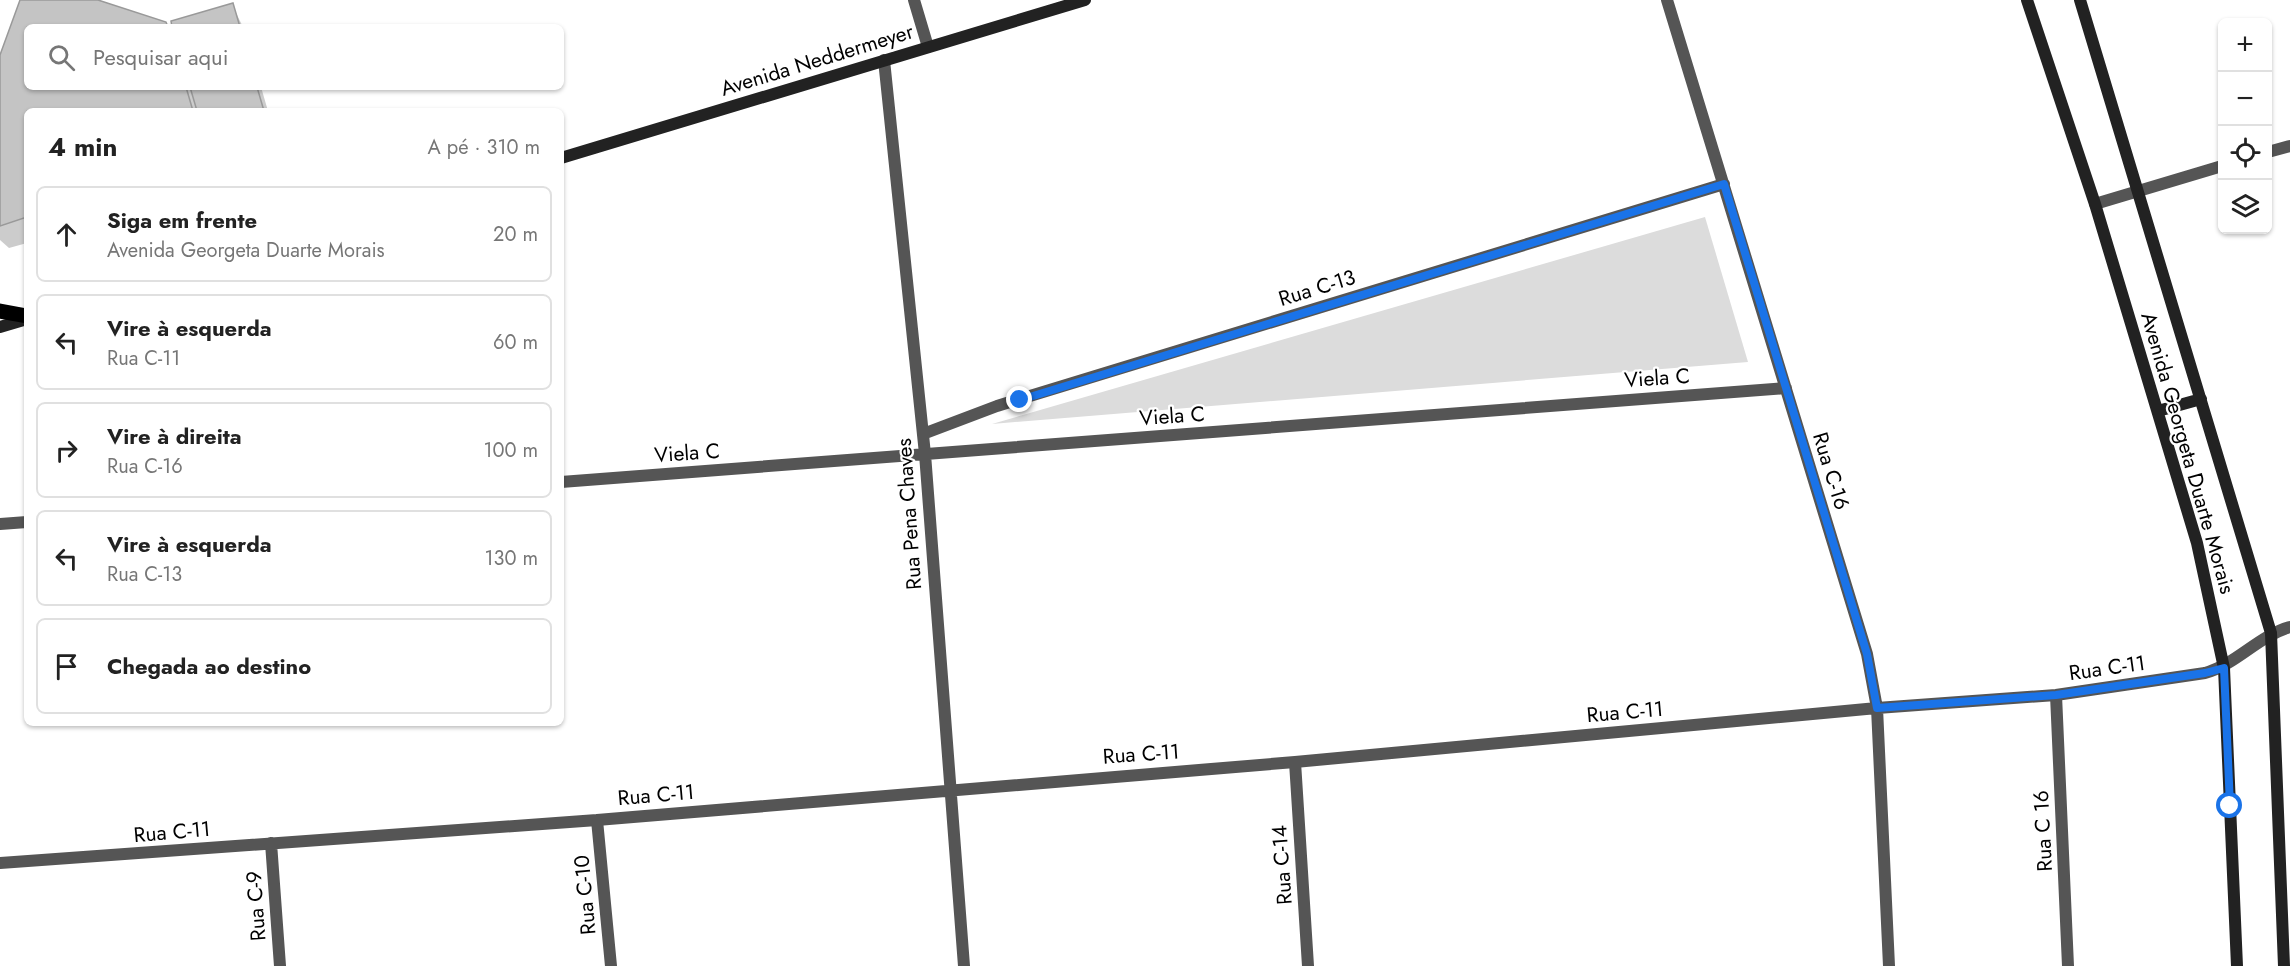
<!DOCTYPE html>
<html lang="pt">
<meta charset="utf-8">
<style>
:root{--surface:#fff;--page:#f2f2f2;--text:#222;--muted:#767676;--line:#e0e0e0}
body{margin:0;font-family:Jost,sans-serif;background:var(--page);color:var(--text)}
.controls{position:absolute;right:18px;top:18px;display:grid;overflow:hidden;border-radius:9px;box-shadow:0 2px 4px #0004}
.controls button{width:54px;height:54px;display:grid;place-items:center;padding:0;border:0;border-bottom:2px solid var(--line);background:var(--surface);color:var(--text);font:30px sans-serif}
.stop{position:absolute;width:18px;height:18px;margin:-14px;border:4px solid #1a73e8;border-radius:50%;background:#fff}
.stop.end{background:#1a73e8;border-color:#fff;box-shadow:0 2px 6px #0008}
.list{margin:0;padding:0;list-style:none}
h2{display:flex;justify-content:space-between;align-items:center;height:78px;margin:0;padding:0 24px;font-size:26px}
h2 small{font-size:20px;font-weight:400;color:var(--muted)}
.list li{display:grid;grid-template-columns:39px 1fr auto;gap:18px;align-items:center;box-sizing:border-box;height:96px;margin:0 12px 12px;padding:0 12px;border:2px solid var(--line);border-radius:9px}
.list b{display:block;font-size:22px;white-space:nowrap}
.list p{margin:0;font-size:20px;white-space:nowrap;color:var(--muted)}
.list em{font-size:20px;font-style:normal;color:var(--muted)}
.icon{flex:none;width:33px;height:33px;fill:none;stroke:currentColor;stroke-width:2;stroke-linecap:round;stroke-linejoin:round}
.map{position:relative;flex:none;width:2290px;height:966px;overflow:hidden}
.search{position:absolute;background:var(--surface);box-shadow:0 2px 4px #0004;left:24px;top:24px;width:540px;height:66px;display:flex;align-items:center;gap:15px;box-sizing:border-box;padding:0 21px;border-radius:9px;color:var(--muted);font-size:22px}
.panel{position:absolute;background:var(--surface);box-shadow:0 2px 4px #0004;left:24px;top:108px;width:540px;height:618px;border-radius:9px}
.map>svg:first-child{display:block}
</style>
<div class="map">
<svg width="2290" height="966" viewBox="0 0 2290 966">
<rect width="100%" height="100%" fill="#fff"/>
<!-- green -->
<path fill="#dcdcdc" d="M1705 217 1748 362 992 424Z"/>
<!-- shadow -->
<path fill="#0003" d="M21 0H93L167 27H27V87H261L268 111H27V243L9 248 0 240V60Z
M232 5 243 27H174Z"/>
<!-- building -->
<path fill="#c4c4c4" stroke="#999" stroke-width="1.5" d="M20 0H98L166 22 168 27H27V87H186L193 111H27V217L0 226V55Z
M233 3 240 27H172L171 21Z
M190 87H257L264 111H197Z"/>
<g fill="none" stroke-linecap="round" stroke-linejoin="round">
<!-- street -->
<path stroke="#555" stroke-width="12" d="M914 0 928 47
M1667 0 1867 654 1877 708 1889 966
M884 60 925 454 964 966
M2268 152 2290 146
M2095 204 2222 166
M923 434 997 406 1724 184
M561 482 1786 388
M0 524 27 522
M2056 695 2068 966
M1295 762 1308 966
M597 820 611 966
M271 843 280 966
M0 863 597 820 1295 762 1877 708 2056 695 2205 673C2237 664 2258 636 2290 627"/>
<!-- secondary -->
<path stroke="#222" stroke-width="12" d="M2027 0 2095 204 2197 543 2224 668 2237 966
M2080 0 2271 633 2284 966
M561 158 1085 0
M0 327 27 319
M2158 411 2201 399"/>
<!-- primary -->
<path stroke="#000" stroke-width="15" d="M0 311 27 316"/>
</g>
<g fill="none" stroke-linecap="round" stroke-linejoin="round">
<!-- route -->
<path stroke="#1a73e8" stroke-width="8" d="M1020 400 1724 184 1867 654 1877 708 2056 695 2205 673 2224 668 2230 806"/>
</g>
<g text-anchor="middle" stroke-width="4.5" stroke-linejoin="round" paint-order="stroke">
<!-- street labels -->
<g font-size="21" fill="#000" stroke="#fff">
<text transform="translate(817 60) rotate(-17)" y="7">Avenida Neddermeyer</text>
<text transform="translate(1317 288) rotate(-17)" y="7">Rua C-13</text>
<text transform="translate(1657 378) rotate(-4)" y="7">Viela C</text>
<text transform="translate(1172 416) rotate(-4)" y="7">Viela C</text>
<text transform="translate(687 453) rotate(-4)" y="7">Viela C</text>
<text transform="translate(2188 453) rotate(74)" y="7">Avenida Georgeta Duarte Morais</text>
<text transform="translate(1831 471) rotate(73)" y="7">Rua C-16</text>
<text transform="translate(909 514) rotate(-94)" y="7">Rua Pena Chaves</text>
<text transform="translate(2107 668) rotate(-8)" y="7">Rua C-11</text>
<text transform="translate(1625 712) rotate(-5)" y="7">Rua C-11</text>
<text transform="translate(1141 754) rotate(-4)" y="7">Rua C-11</text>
<text transform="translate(656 795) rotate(-5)" y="7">Rua C-11</text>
<text transform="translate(2043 831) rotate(-93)" y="7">Rua C 16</text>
<text transform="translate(172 832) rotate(-5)" y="7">Rua C-11</text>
<text transform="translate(1282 865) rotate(-94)" y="7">Rua C-14</text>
<text transform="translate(585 895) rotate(-95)" y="7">Rua C-10</text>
<text transform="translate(256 906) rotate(-94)" y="7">Rua C-9</text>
</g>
</g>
</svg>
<div class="controls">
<button>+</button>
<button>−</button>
<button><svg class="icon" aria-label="locate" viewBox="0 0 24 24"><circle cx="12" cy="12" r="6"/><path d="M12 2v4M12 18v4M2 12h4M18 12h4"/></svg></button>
<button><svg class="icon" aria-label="layers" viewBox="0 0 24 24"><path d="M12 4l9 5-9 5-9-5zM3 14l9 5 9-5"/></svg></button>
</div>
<div class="stop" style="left:2230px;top:806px"></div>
<div class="stop end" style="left:1020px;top:400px"></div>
<div class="search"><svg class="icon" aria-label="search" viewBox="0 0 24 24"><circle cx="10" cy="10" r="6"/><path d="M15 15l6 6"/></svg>Pesquisar aqui</div>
<section class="panel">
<h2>4 min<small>A pé · 310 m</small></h2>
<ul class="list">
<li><svg class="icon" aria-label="ahead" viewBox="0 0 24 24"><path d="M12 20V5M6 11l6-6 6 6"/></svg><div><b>Siga em frente</b><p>Avenida Georgeta Duarte Morais</p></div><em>20 m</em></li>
<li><svg class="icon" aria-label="left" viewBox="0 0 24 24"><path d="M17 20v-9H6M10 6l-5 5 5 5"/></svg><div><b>Vire à esquerda</b><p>Rua C-11</p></div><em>60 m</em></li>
<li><svg class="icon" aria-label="right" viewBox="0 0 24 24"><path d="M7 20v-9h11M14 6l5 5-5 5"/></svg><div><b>Vire à direita</b><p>Rua C-16</p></div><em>100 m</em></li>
<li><svg class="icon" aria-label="left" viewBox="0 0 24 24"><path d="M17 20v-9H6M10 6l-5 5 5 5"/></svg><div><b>Vire à esquerda</b><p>Rua C-13</p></div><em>130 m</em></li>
<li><svg class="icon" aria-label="arrive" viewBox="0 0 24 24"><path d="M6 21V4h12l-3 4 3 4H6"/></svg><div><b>Chegada ao destino</b></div></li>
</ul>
</section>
</div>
